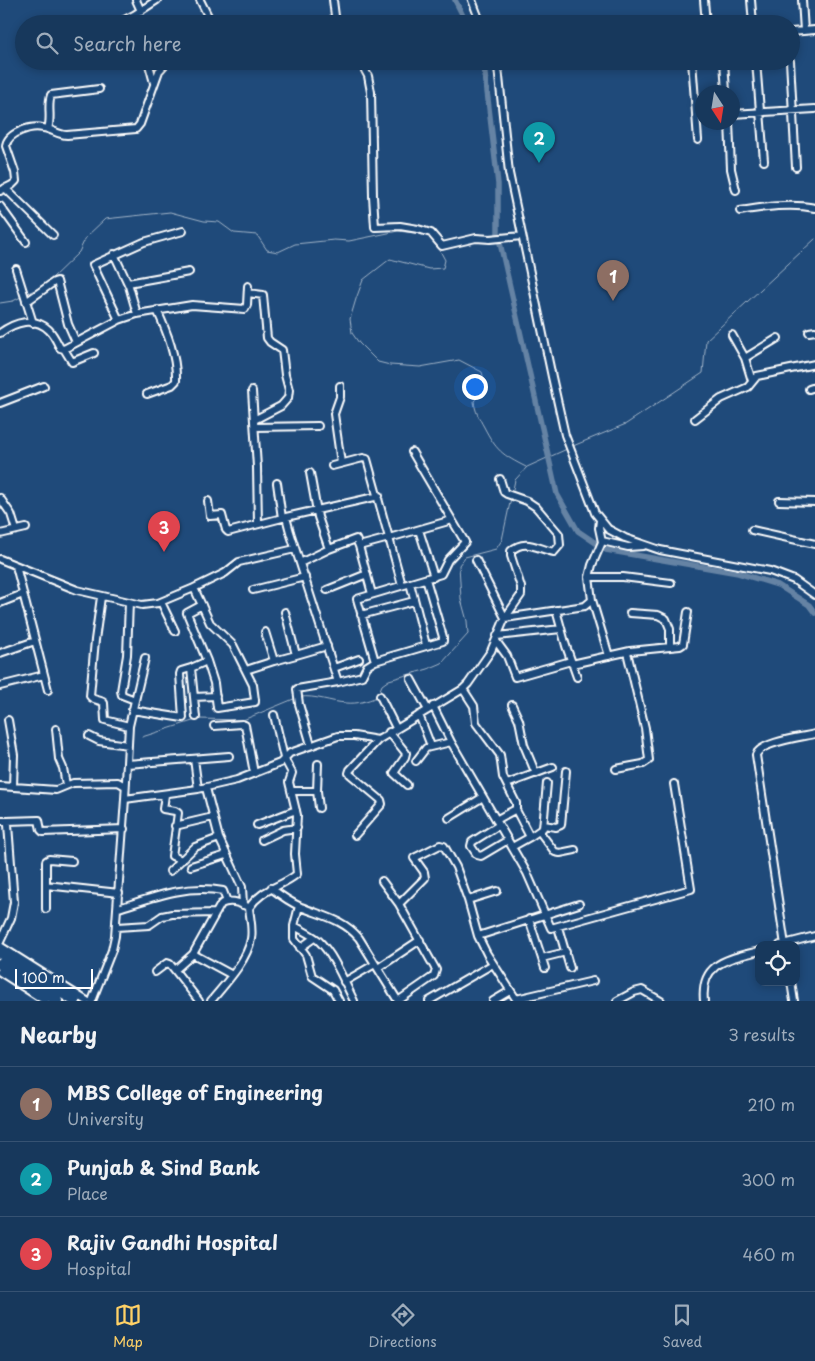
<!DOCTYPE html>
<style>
:root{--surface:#17385c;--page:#244365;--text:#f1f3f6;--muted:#9eacbb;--line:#365272;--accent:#ffd166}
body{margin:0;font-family:"Playpen Sans",sans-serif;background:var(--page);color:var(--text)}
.controls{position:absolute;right:15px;bottom:15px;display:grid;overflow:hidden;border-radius:10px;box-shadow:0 2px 8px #0003}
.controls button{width:45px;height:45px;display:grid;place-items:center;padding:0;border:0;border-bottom:1px solid var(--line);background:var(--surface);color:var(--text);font:25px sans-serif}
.compass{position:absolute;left:695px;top:85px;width:45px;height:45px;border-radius:50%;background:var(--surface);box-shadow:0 2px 8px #0003;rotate:168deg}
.scale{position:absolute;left:15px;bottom:12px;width:78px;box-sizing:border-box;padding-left:5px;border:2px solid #fff;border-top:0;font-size:14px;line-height:18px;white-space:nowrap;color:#fff;-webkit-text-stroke:4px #1f4a7a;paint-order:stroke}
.you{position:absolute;left:474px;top:386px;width:18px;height:18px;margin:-12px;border:4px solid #fff;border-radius:50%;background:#1a73e8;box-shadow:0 0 0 8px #1a73e833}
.badge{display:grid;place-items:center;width:32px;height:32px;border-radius:50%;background:var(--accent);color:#fff;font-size:16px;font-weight:700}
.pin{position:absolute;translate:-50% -41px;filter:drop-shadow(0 1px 2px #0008)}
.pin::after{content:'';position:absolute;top:26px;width:18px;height:15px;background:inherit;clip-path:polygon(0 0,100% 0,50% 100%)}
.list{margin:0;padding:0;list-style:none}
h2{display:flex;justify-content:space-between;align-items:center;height:65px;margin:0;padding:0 20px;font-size:21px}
h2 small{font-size:16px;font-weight:400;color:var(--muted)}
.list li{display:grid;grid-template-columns:32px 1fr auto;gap:15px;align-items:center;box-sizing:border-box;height:75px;padding:0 20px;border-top:1px solid var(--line)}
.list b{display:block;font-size:19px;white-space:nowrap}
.list p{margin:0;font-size:16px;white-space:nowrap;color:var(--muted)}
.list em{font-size:16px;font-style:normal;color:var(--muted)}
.icon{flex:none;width:28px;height:28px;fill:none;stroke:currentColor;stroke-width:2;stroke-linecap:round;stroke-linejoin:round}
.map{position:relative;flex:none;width:815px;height:1001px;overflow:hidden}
.search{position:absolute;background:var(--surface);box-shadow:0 2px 8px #0003;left:15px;right:15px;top:15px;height:55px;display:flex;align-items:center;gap:12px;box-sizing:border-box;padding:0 18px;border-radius:28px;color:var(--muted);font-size:19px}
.sheet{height:290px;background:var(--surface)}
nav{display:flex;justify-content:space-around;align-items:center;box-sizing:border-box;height:70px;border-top:1px solid var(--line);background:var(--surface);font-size:14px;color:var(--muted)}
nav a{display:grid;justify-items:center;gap:2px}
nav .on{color:var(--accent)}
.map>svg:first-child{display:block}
</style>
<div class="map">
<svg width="815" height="1001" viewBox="0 0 815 1001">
<rect width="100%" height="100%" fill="#1f4a7a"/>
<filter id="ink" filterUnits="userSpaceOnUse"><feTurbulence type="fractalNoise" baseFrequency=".02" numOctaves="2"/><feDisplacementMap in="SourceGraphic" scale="10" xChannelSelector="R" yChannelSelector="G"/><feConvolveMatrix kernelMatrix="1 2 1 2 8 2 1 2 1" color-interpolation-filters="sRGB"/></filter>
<g filter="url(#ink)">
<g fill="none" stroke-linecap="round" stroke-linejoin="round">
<!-- stream -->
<path stroke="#a3b5c8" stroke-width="1" d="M437 245 445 260 443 268 429 269 390 259 363 280 356 299 350 319 352 333 359 343 378 362 390 365 420 367 459 360 482 372C486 385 483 391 474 401 475 411 479 418 484 427 496 450 502 455 526 467
M48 282 79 252 86 237 105 219 170 212 204 221 219 222 234 233 257 235 267 250 278 252 295 244 334 240 349 241 398 231 423 234
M26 294 43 286
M0 303 13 301 23 296
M573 446 626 424 703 373 706 340 815 239
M512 494 515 480 527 467 567 449
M300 697C316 695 330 702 346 703 358 704 367 701 377 697L382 685 389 680 428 669 442 663 468 634 467 621 461 599 459 565 465 557 496 549 502 540 511 498
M142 737 199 719 243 720 296 698"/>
<!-- canal -->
<path stroke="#6583a4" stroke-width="5.5" d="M455 0 467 24
M482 61 484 66 498 184V234L557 494 578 531 606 550 738 573 778 585 809 605 815 613"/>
<!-- minor casing -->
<g stroke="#fff" stroke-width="10">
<path id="minor" d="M136 0 141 11
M200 0 212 24
M333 0 336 24
M472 0 481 24
M704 0 706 24
M751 0 753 24
M802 0 804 31
M117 24 134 15 157 0
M791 32 815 30
M148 61 154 83
M360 61 368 76 371 92 373 196 375 227 400 226 418 229 431 233 442 246 476 238 490 239 522 236
M495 61 498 67 509 173 552 377 565 435 595 513 608 529 625 538 660 550 770 571 794 580 815 595
M692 61 698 140
M724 61 726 92
M756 61 764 161
M790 61 796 167
M732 114 815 109
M729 122 731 169 736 190
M48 129C52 117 47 106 51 95L99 89
M5 188 53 235
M0 191 12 185 16 181 15 172 6 146C7 133 31 125 43 128 52 129 58 135 67 135L136 129 140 124 159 71 168 61
M0 206 26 242
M740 211C764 207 791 203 815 208
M114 254 129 286 137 314
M16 269 33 323
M128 283 189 272
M248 293 263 295 267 338 270 342 282 350 285 375 289 390 288 398 281 406 254 420
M26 302 54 282 57 281 68 324 76 342
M119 320 93 265 144 242 183 231
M809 332 815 331
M0 333C15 322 34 316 49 330 54 335 57 342 60 348L64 349 119 320 137 314 192 305 245 309 247 305 248 286
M732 335 745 358 752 381
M64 349 72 362 94 353
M745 358 778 338
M340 386V397L334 414 341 463
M809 389 815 387
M252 391 257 467 258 524
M147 394 172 385 176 381C177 357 167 332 157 310
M0 403 44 386
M695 419 721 399 748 387 757 376 815 364
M255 427 318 426
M332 466 363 458 367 459 389 538 452 520
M310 473 318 517 329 549 356 539 359 546 389 538 402 585
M277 483 282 518
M0 498 11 514 16 530
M208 501 210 516 222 515 226 530 228 532 286 517 379 496
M779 501 815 502
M286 517 290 532 338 682 362 676 367 666 375 661 357 599 441 574 448 560 465 542 412 452
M419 530 434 577
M752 530 815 544
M0 534 26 528
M602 541 628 547 643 546
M359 546 372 594
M0 559 77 590 142 605 158 603 194 588 210 623 233 645 253 685 255 700V702L217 708 214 683 207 661 191 668 196 717
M476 560 505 618 585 606 592 600 589 577 592 565 602 542 599 528 600 520
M300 563 329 549
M16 566 48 690
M589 577H623L671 583
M410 583 426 645
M194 588 225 573 239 562 295 549
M253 590 305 577
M327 590 367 574
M101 597 95 640 90 696C93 701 100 699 104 703L105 720 129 726 125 799
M592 600 609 656
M129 602 127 655 121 691 122 695 135 700
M161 602 175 631
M0 603 23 594
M202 605 187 613 207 661
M556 610 566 646 577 677
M630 613 658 615 666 619 670 629V647
M361 615 414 601
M265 632 274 661 296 655 285 612
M497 636 561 629
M496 641 507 656 515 677 571 661
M0 653 35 641
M296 655 327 646
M375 661 443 641V637L426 579
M572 664 630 651 680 646 683 644 688 612
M334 668 359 659
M246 670 274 661
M411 679 428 710
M0 686 44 675
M463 689 474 706 476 723 500 755 503 777 516 803V810L530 837 512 847
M380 696 396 728
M194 697 216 696
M512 705 519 720 524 745 536 774
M132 710 183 718 180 674 181 671 191 668
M419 715 431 746
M8 720 14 755 13 787
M129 726 145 658
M214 726 242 724 245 725 254 773
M56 729 59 759 63 768 66 785
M389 732 406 753 405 757 394 773 407 785
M89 736 99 741 128 745
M451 742 527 873 551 928 691 889 674 784
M311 745 299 704 297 689 338 682
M194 759 198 789
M416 761 426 748 451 742 433 706
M127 764 229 756
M616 769 643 764 649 760 645 728 627 652
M507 784 553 767
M0 786 56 790 73 783 118 782 125 786
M206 788 219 838 242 887 243 905
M291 791H317L319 808
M317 791 318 764
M165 795 163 809 175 811 178 813 172 856 182 860
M449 818 483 797
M496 820 516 809
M0 821H7L8 825 14 902 11 918 0 942
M7 821 39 820 41 830 43 832 124 829
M257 825 296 810
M499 825 472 842 471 846 477 855 481 856 508 840
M544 825 556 827 561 825 566 771
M175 826 213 817
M539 831 555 852 560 853 575 850
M355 835 382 804 381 800 351 775 349 773 350 770 378 740 463 689 468 684 491 651 505 618 521 595V587L511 556V551C525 538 538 549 554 552L560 545 559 534 536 507 527 501 507 494 504 492 500 479
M530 837 543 828 547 783
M262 840 283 830 297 828
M191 866 226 855
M170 871 195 847 219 838
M382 881 399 904 436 970 434 976 398 1001
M46 885 119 893
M271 888C280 895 290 902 301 907 323 916 343 919 359 938L398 1001
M497 891 468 900 478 936 579 904
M399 904 425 878 424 872 414 858 440 845 444 846 456 867 468 900
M299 906 294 926C302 930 310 934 318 940 334 955 344 981 354 1001
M119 908C154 897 186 884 223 891L227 902
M46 909V861L49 859 72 861
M529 919 545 968
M294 926V939L306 955 312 976 333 990 339 1001
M117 927 149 925 162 916 172 914 216 913
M558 927 570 968
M478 936 487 954 516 999 593 981
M780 945 815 936
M785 945 756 755C760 742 802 737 815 734
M0 946 87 1001
M300 948 314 938
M193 954 232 975
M542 958 566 952
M378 968 420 940
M175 970 193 954 221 904C228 900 238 902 246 906
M0 972 45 1001
M155 972 167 963 170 964 199 1001
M344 982 375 964
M791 982 794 1001
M92 1001 112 950 115 936 125 799 198 789 237 780 280 763 290 753 338 736H354L378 740
M211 1001C225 984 247 961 251 939 253 929 250 918 249 908 262 888 280 888 297 874L295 854 297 815 289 782 292 773 284 758 274 715
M429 1001 493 964
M493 1001 510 991
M617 1001 634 992 642 990 661 1001
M704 1001C700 962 729 959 759 951"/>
</g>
<!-- highway casing -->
<g stroke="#fff" stroke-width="14">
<path id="highway" d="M0 953 75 1001
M0 964 57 1001"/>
</g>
<!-- minor -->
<use href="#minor" stroke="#1f4a7a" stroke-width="6"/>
<!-- highway -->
<use href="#highway" stroke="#1f4a7a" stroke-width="10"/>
</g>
</g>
</svg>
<div class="controls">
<button><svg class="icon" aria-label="locate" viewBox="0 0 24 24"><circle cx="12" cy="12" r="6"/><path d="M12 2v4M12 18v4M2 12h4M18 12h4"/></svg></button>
</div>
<svg class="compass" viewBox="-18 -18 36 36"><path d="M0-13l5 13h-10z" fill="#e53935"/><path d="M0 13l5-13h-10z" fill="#9eacbb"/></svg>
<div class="scale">100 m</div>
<div class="you"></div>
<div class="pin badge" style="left:613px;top:301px;background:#8d6e63">1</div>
<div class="pin badge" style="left:539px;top:163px;background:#0f9aa8">2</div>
<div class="pin badge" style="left:164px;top:552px;background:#e0444e">3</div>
<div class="search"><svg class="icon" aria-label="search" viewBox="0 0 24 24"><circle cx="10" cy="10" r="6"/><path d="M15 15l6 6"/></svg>Search here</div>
</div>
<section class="sheet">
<h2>Nearby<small>3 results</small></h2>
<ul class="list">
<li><span class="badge" style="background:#8d6e63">1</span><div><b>MBS College of Engineering</b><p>University</p></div><em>210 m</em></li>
<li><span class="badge" style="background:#0f9aa8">2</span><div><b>Punjab &amp; Sind Bank</b><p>Place</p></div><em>300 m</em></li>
<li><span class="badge" style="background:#e0444e">3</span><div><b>Rajiv Gandhi Hospital</b><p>Hospital</p></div><em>460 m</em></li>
</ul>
</section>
<nav>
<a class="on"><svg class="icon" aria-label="map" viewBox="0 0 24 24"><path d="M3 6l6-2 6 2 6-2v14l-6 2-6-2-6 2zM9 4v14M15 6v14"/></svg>Map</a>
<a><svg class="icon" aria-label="directions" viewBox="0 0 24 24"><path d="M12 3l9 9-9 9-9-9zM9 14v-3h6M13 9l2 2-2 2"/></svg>Directions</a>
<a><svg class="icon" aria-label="saved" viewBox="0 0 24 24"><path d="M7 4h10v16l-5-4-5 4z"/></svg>Saved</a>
</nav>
